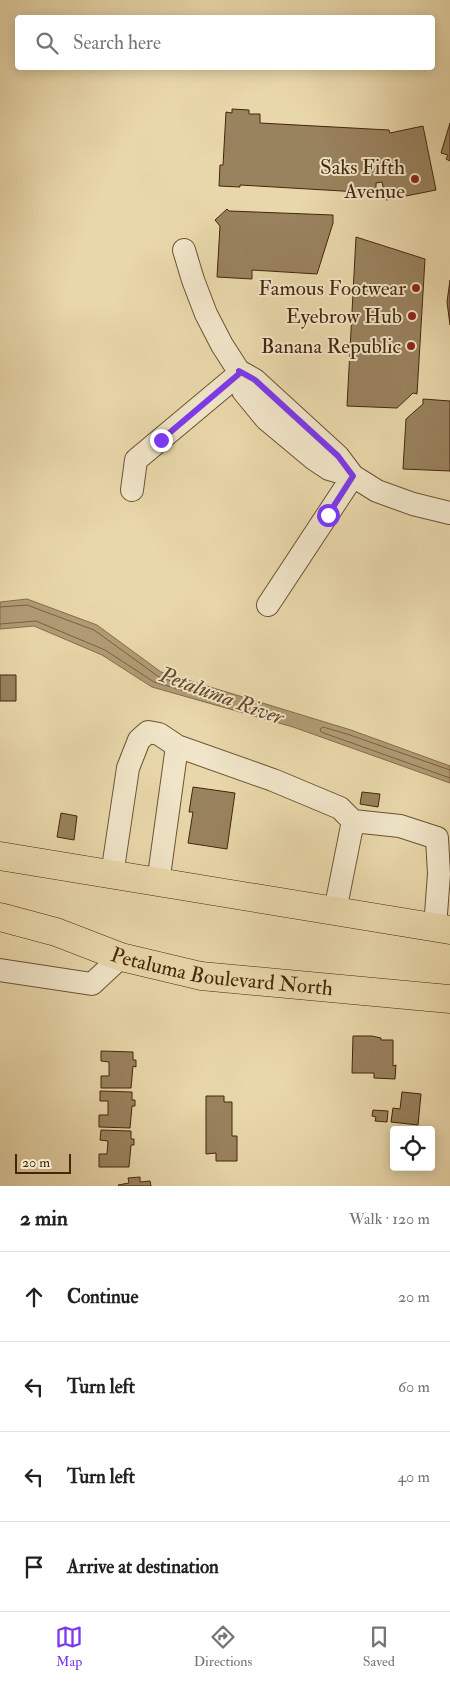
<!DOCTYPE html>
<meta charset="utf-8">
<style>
:root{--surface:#fff;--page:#f2f2f2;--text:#202124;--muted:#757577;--line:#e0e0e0;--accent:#7c3aed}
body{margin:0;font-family:"IM FELL Double Pica",serif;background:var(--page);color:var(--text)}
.controls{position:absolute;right:15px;bottom:15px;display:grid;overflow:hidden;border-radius:5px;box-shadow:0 2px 12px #0003}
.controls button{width:45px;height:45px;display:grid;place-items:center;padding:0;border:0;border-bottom:1px solid var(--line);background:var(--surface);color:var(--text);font:25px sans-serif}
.scale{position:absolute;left:15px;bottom:12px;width:56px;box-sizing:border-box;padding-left:5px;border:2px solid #44260b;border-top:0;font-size:14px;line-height:18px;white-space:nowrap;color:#44260b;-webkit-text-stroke:4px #f0e5c8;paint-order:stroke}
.stop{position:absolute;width:15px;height:15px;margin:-11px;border:4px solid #7c3aed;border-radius:50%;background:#fff}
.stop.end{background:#7c3aed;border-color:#fff;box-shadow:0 1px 5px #0008}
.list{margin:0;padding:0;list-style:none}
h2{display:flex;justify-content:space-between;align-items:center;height:65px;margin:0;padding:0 20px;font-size:21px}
h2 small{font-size:16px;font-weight:400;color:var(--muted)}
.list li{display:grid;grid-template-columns:32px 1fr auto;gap:15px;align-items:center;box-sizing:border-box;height:90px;padding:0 20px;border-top:1px solid var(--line)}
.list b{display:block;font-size:19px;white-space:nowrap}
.list em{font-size:16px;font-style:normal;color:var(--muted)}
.icon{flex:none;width:28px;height:28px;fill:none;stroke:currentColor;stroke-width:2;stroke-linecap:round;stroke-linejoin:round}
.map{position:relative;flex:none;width:450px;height:1186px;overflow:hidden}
.search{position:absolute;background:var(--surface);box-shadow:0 2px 12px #0003;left:15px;right:15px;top:15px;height:55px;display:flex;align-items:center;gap:12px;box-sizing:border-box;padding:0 18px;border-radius:5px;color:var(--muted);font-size:19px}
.sheet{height:425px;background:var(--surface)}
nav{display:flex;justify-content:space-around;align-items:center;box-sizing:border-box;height:70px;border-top:1px solid var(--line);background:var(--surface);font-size:14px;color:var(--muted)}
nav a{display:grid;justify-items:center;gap:2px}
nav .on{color:var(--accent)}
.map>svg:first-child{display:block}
</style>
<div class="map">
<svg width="450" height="1186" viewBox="0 0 450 1186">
<rect width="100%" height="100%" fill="#e8d7aa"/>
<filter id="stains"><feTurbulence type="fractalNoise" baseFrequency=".004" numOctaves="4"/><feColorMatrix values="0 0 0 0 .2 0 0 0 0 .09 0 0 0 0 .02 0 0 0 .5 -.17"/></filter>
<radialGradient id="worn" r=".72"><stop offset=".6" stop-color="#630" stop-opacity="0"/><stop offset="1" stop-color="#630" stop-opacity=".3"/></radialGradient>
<!-- water -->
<path fill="#b09b74" stroke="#856c4a" d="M27 599 97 625 161 672 351 730 450 766V783L293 727 152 687 102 655 34 626 0 629V602Z"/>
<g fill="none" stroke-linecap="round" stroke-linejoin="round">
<!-- shore -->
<path stroke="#7a6040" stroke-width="1" d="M0 607 27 605 94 630 159 677 213 694 215 697 212 699 154 682 105 650 36 621 0 624
M450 770 350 735 323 727 320 729 321 732 450 778"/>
</g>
<!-- building -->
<path fill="#99825e" stroke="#44260b" d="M232 109 249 110V114H260V123L389 130 390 133 423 126 436 190 386 200 382 182 376 183V193L240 185V187L219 186 220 165H223L226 112 232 113Z
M450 123V161L446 159 448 155 441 153Z
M227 209 229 211 333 215V223L317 274 252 270V279L217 277 220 226 215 220Z
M356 237 425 259 417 394 413 393 397 408 347 406Z
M450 280V325L447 302Z
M423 399 450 401V471L403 469 406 419 423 404Z
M0 675H16V701H0Z
M193 787 235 793 227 849 188 843 193 812H189Z
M362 792 380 794 378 807 360 804Z
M61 813 77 816 74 840 57 837Z
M353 1036H372L381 1038V1040H393V1066L396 1065 395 1079 374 1078V1073H352Z
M101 1051 133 1052V1060H136V1067L133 1066 131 1088H101V1076H109V1062L101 1061Z
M100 1091 132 1092V1100H135V1106H132L130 1128 99 1127V1115H108V1101H100Z
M402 1092 421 1094 418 1125 391 1122 393 1108 400 1109Z
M206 1096H224V1102H232V1136H237V1161H216V1153L206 1154Z
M373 1110 388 1111 387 1122 375 1121 376 1117 372 1116Z
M101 1130 131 1131V1139H134V1145H131L129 1167H99V1154H107L108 1141 100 1140Z
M140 1177V1182L150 1181 151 1186H119L118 1185 129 1183 128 1178Z"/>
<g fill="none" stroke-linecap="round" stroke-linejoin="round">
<!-- minor casing -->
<g stroke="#6d5233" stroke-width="24">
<path id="minor" d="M184 250 193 280 206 314 222 345 240 373 243 391 266 419 314 459 329 469 353 476 377 491 413 504 450 513
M239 371 255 380 338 456 353 476
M132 490 136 460 240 373
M268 605 353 476
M177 746 273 780 340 808 353 821 335 911
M353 821 400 826 437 838 439 874 435 927
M112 875 128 768 139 740 148 732 159 734 177 746 158 883
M0 970 92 984 121 957"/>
</g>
<!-- major casing -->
<g stroke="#44260b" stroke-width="29">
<g id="major">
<path d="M0 856 450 930"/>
<path id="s1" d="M0 917 56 932 121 957 201 976 450 999"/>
</g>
</g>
<!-- minor -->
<use href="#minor" stroke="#f0e5c8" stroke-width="22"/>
<!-- major -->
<use href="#major" stroke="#e8d7aa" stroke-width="28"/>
</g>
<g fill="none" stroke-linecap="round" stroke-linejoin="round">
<!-- route -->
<path stroke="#7c3aed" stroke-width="6" d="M161 440 240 373 239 371 255 380 338 456 353 476 328 515"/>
</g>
<!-- markers -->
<g fill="#8f2418" stroke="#f0e5c8" stroke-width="2">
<circle cx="415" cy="179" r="5"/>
<circle cx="416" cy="288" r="5"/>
<circle cx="412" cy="316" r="5"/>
<circle cx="411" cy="346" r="5"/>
</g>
<g text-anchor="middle" stroke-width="4" stroke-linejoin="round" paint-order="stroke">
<!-- poi labels -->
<g font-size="21" fill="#44260b" stroke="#f0e5c8" text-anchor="end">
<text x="405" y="174">Saks Fifth<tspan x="405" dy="24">Avenue</tspan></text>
<text x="406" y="295">Famous Footwear</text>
<text x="402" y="323">Eyebrow Hub</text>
<text x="401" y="353">Banana Republic</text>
</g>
<!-- street labels -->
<g font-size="21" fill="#44260b" stroke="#f0e5c8">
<text dy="7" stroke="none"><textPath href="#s1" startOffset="230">Petaluma Boulevard North</textPath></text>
</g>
<!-- water labels -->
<g font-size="22" font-style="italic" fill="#64492a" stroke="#f0e5c8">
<text transform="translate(222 695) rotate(20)" y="8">Petaluma River</text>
</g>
</g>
<rect width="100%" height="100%" filter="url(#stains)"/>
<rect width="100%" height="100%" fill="url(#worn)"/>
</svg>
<div class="controls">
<button><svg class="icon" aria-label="locate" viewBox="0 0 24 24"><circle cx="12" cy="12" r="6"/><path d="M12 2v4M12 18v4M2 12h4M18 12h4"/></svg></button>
</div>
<div class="scale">20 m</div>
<div class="stop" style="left:328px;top:515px"></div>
<div class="stop end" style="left:161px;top:440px"></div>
<div class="search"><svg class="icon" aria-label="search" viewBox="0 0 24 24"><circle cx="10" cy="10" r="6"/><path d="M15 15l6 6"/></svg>Search here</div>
</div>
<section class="sheet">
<h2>2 min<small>Walk · 120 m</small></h2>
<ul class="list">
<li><svg class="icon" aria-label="ahead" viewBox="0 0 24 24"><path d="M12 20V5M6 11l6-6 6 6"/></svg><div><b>Continue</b></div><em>20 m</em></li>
<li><svg class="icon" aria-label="left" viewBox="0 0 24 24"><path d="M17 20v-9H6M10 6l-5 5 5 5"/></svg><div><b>Turn left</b></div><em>60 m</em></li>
<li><svg class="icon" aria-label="left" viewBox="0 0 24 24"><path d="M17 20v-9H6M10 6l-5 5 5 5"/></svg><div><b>Turn left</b></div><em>40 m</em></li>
<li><svg class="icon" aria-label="arrive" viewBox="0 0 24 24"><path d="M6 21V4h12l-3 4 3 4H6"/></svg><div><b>Arrive at destination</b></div></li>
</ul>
</section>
<nav>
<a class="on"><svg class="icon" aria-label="map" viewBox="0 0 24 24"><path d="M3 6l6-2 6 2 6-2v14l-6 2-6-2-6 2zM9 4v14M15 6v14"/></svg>Map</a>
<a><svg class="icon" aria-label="directions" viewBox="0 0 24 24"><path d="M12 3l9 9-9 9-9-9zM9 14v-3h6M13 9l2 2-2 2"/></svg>Directions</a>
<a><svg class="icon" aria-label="saved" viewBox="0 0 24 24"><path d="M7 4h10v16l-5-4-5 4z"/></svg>Saved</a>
</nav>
